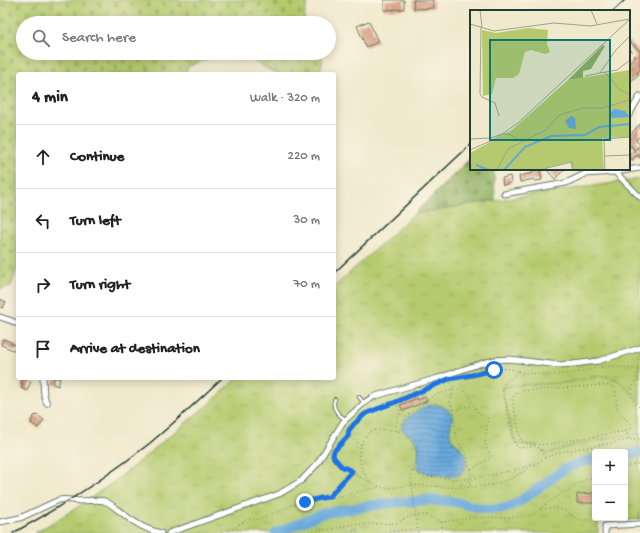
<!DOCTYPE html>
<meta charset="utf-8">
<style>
:root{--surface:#fff;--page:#f6f6f6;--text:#202124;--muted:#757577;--line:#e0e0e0}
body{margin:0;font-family:"Gochi Hand",sans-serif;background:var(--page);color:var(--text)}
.controls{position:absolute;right:12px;bottom:12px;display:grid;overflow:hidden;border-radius:4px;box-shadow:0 2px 10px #0003}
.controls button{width:36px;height:36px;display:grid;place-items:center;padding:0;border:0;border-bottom:1px solid var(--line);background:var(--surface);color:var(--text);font:20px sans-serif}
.stop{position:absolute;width:12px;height:12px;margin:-9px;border:3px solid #1a73e8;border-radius:50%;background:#fff}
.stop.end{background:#1a73e8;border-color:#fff;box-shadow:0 1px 4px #0008}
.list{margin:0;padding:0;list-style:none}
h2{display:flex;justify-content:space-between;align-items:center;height:52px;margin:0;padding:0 16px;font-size:17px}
h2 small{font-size:13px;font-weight:400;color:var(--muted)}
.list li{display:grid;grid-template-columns:26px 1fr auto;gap:12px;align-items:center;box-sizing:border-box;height:64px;padding:0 16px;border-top:1px solid var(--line)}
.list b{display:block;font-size:15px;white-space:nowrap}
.list em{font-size:13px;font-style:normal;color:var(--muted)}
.icon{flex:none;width:22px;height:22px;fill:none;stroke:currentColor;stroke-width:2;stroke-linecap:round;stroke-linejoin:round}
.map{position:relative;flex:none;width:640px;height:533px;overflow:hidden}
.search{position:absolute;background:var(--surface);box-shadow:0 2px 10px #0003;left:16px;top:16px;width:320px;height:44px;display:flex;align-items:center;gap:10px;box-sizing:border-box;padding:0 14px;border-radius:22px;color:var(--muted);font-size:15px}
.panel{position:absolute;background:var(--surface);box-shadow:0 2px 10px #0003;left:16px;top:72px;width:320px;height:308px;border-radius:4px}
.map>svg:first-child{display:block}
</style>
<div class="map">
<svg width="640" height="533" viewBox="0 0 640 533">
<defs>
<pattern id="forest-firs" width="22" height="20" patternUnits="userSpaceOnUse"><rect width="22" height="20" fill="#90ae61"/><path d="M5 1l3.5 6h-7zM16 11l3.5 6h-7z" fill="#758f51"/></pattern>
<pattern id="cemetery-stones" width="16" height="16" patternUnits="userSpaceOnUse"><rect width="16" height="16" fill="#b5ca6e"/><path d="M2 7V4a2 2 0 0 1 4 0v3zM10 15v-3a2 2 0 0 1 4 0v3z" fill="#9bae60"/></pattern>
<pattern id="park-tufts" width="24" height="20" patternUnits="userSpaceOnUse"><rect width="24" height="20" fill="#b5ca6e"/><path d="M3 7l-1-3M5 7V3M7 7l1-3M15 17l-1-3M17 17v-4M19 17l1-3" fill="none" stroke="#9bae60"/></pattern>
<pattern id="water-rules" width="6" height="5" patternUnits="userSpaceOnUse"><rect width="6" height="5" fill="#67a8db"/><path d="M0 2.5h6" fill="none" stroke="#548ab2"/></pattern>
<pattern id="building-cross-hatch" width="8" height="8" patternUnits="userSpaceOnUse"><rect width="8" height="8" fill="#dc9f81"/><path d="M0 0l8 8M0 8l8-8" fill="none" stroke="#b2836a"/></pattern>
</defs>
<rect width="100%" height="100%" fill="#fcf5e5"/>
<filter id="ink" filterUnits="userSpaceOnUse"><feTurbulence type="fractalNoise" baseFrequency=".025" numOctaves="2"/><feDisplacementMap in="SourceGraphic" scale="8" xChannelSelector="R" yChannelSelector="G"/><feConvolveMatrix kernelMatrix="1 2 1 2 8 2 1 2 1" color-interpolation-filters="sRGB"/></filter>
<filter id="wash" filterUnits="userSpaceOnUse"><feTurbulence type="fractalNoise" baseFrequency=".012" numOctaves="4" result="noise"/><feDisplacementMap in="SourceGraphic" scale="16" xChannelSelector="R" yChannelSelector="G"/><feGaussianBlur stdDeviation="0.9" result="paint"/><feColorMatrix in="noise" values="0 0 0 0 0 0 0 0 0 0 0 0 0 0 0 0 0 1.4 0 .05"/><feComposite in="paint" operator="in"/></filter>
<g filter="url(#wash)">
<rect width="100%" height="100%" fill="#f0e9cc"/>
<!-- forest -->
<path fill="url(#forest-firs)" stroke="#58764a" d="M471 157V169H494L495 200 414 214Z"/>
<!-- cemetery -->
<path fill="url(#cemetery-stones)" stroke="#6a8451" d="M0 0H309L305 11 304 23H23V53H317L322 58C322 66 322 69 315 74 302 74 287 76 275 72 267 70 260 64 253 60 233 50 207 57 188 67L185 74H18V266L11 286 0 289Z"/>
<!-- park -->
<path fill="url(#park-tufts)" stroke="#6a8451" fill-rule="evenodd" d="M640 179V519L598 522V533H35L81 505 119 478 217 397 237 378H334V287L414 214 517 197ZM595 452H625V518H595Z"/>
<!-- garden -->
<path fill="#b5ca6e" stroke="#6a8451" d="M599 376H606L618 380 637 398 640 403V434L620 436 578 444 549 453 545 452 538 445 515 444 502 388 514 385 563 383Z
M356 527 358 533H333L341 531V530Z"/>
<!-- water -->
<path fill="url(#water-rules)" stroke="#437288" d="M430 405C436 404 439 405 445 408 460 416 446 428 451 438 454 444 461 447 464 452 468 459 466 470 459 475 454 478 445 476 440 475 432 474 422 473 417 467L419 448 413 437 402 430C401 418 420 409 430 405Z"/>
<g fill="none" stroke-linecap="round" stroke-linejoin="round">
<!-- river -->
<path stroke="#67a8db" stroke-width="10" d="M625 455 640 452
M276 533 324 513 381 504 428 500 456 502 484 509 506 508 519 502 565 469 582 462 595 460"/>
</g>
<g id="blocks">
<!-- building -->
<path fill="url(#building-cross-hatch)" d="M384 0H404V9L384 10Z
M413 0H433L434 8 414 9Z
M369 21 378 42 366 47 357 26Z
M629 41 640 51V70L637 73 639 74 629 83V63L636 57 634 56 635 55 629 49Z
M640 124V136L636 140 640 145 636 149 637 148 640 151V158L637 155 632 160 629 155 635 150 629 144V136Z
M546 169H565L555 179Z
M540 170 542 180 535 181 534 179 520 182 519 176 533 173V171Z
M510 176 511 183 503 185 502 178Z
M0 299 6 302 3 308 0 307Z
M3 339 11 342V344L18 345V351L13 350 1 345Z
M23 378 31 381 27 391 21 388 23 384 21 383Z
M54 378H60L58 386 53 384Z
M425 397 427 401 403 411 400 405 417 398 418 400Z
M35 415 36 416 37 415 44 420 38 428 31 423 32 422 31 421Z
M595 493V503H577V494Z"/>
</g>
</g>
<g filter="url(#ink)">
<use href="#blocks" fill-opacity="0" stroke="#687969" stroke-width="1"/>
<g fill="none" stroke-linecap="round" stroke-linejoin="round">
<!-- service casing -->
<g stroke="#687969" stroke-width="4.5">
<path id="service" d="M359 397 364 403
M335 399C331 407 338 415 345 419"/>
</g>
<!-- minor casing -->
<g stroke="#687969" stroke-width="7">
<path id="minor" d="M629 115 640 96
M615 172 640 197
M585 174 615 172 640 168
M504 194 566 183 585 174 589 169
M0 317 12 321 18 324
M43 378C44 386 42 396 47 403
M0 522 20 518 59 500C67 498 74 501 82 501 89 501 96 499 104 501 111 503 116 509 122 513 134 523 146 530 161 533
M169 533 279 494 301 481 317 464 343 422 364 403 373 397 389 392 438 378 482 363 495 360 509 359 559 365 573 364 598 361 640 348
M605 533V526L640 524"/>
</g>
<!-- path -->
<path stroke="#687969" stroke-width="1" stroke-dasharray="1 3" stroke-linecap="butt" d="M640 366 631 393 632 399 640 408
M457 378C474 374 500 364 517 371
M449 379 453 387V390L450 403 454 412 456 438 458 442 466 452 469 466 471 469 470 486
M454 410 473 405
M395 430 400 411 396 403
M398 431 405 418 432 397 437 394 456 389H460L467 392 478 413 488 418 485 444 491 458 471 469
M626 431C610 434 594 436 579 439 561 442 540 448 522 442L521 440 512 400C514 394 516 393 522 391L603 385 611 386 615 388 617 407 618 410 632 426V428L626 431 629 440
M348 436C344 440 333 450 333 455 333 463 372 485 381 487 391 489 402 486 412 485 411 482 411 479 411 476 413 468 419 458 416 449 415 446 412 444 411 441 403 431 393 429 381 430 378 430 375 430 372 431 369 432 367 435 365 437 354 452 360 470 371 483
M361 445 348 436C354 413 379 409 398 402 410 396 423 390 435 385
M545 458 540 449 536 446 519 448 517 447 515 444 502 388C505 378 513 380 517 371L523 373 553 375 574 373 606 366 639 369
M625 467 640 463
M413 471 422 475 454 479H471L519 469 533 464
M330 497 351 472
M541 509 553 508 564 510 575 518 582 520 640 518
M442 522V529L443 533
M353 531 356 530 359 533
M221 533 235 528 247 519H261L287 507 305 502 321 498 335 497 380 487
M305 533 337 528 348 525 396 523 410 516 427 515 442 522 481 517 507 518 528 516 533 514C553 499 572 485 595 476
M384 533 390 532
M390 533V532L417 528
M418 533 412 485 463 488 492 485 511 479 545 458 560 452 577 449 640 438"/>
<!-- service -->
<use href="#service" stroke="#fff" stroke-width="2.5"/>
<!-- minor -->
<use href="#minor" stroke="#fff" stroke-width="5"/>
<!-- rail -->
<path stroke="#1f3d34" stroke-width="1.5" d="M613 11 625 0
M334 273 471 144
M13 533C61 507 107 477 150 443 175 422 199 400 222 378"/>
</g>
</g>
<g fill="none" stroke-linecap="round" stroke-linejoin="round" filter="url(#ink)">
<!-- route -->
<path stroke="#1a73e8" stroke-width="5" d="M305 502 321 498 329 497 352 471 341 466 334 458 333 455 334 451 348 436 349 430 354 424 365 414 377 409 396 402 449 379 472 375 494 370"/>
</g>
<!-- overview -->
<g transform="translate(470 10)">
<rect width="160" height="160" fill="#f0e9cc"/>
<path d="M133 35 135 36 121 59 113 61V68L98 70Z" fill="#90ae61"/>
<path d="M58 18 78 20 77 34 80 42 75 44 61 40 55 42 49 64 43 68H26L22 84 13 86 12 20 26 23Z" fill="#b5ca6e"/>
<path d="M160 60V127L132 128 134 160H102L100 152 68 160H0V143L42 120 98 70Z" fill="#b5ca6e"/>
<path d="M136 101 141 111 123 115 117 113 114 103ZM127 135 132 138 133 156H116L111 150 112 140ZM61 141 62 152H51L55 144Z" fill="#b5ca6e"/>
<path d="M144 99 155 101 160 107 142 108 140 103ZM101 106 105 108 106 119 99 118 95 111Z" fill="#67a8db"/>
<path fill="none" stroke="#67a8db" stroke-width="2" d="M6 155 19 160M34 160 55 137 81 126 115 125 129 117 160 114"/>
<path fill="none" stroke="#9ca48f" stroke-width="1" d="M10 0 12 17M121 0 127 14M0 14 24 21 84 13 120 16 160 9M11 17 10 84 12 87 25 93 29 106M135 62 149 79 160 85M130 63 147 60 160 50M115 66 130 63 145 41 160 26M0 129 21 128 32 124H39L50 130M0 140 25 129 48 113 160 9M134 146 160 145M27 160 38 139 76 120 89 105 113 98H132L160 90M69 160 102 152 103 160M135 160 134 129 160 127"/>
<path fill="#0f766e" fill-opacity="0.15" stroke="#0f766e" stroke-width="2" d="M20 30H140V130H20Z"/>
<rect width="160" height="160" fill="none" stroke="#1f3d34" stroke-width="2"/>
</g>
</svg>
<div class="controls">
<button>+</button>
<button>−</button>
</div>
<div class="stop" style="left:494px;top:370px"></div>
<div class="stop end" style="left:305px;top:502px"></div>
<div class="search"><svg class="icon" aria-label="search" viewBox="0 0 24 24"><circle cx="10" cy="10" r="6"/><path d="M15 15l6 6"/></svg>Search here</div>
<section class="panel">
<h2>4 min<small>Walk · 320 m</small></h2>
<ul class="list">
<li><svg class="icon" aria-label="ahead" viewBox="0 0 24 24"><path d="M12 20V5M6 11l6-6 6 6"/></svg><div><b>Continue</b></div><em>220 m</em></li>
<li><svg class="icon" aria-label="left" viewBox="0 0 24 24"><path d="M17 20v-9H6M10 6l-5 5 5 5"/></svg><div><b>Turn left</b></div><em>30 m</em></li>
<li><svg class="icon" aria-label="right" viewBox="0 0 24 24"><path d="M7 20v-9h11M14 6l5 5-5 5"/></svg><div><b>Turn right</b></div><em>70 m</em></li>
<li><svg class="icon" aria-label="arrive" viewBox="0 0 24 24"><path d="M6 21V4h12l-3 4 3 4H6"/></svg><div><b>Arrive at destination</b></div></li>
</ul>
</section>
</div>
